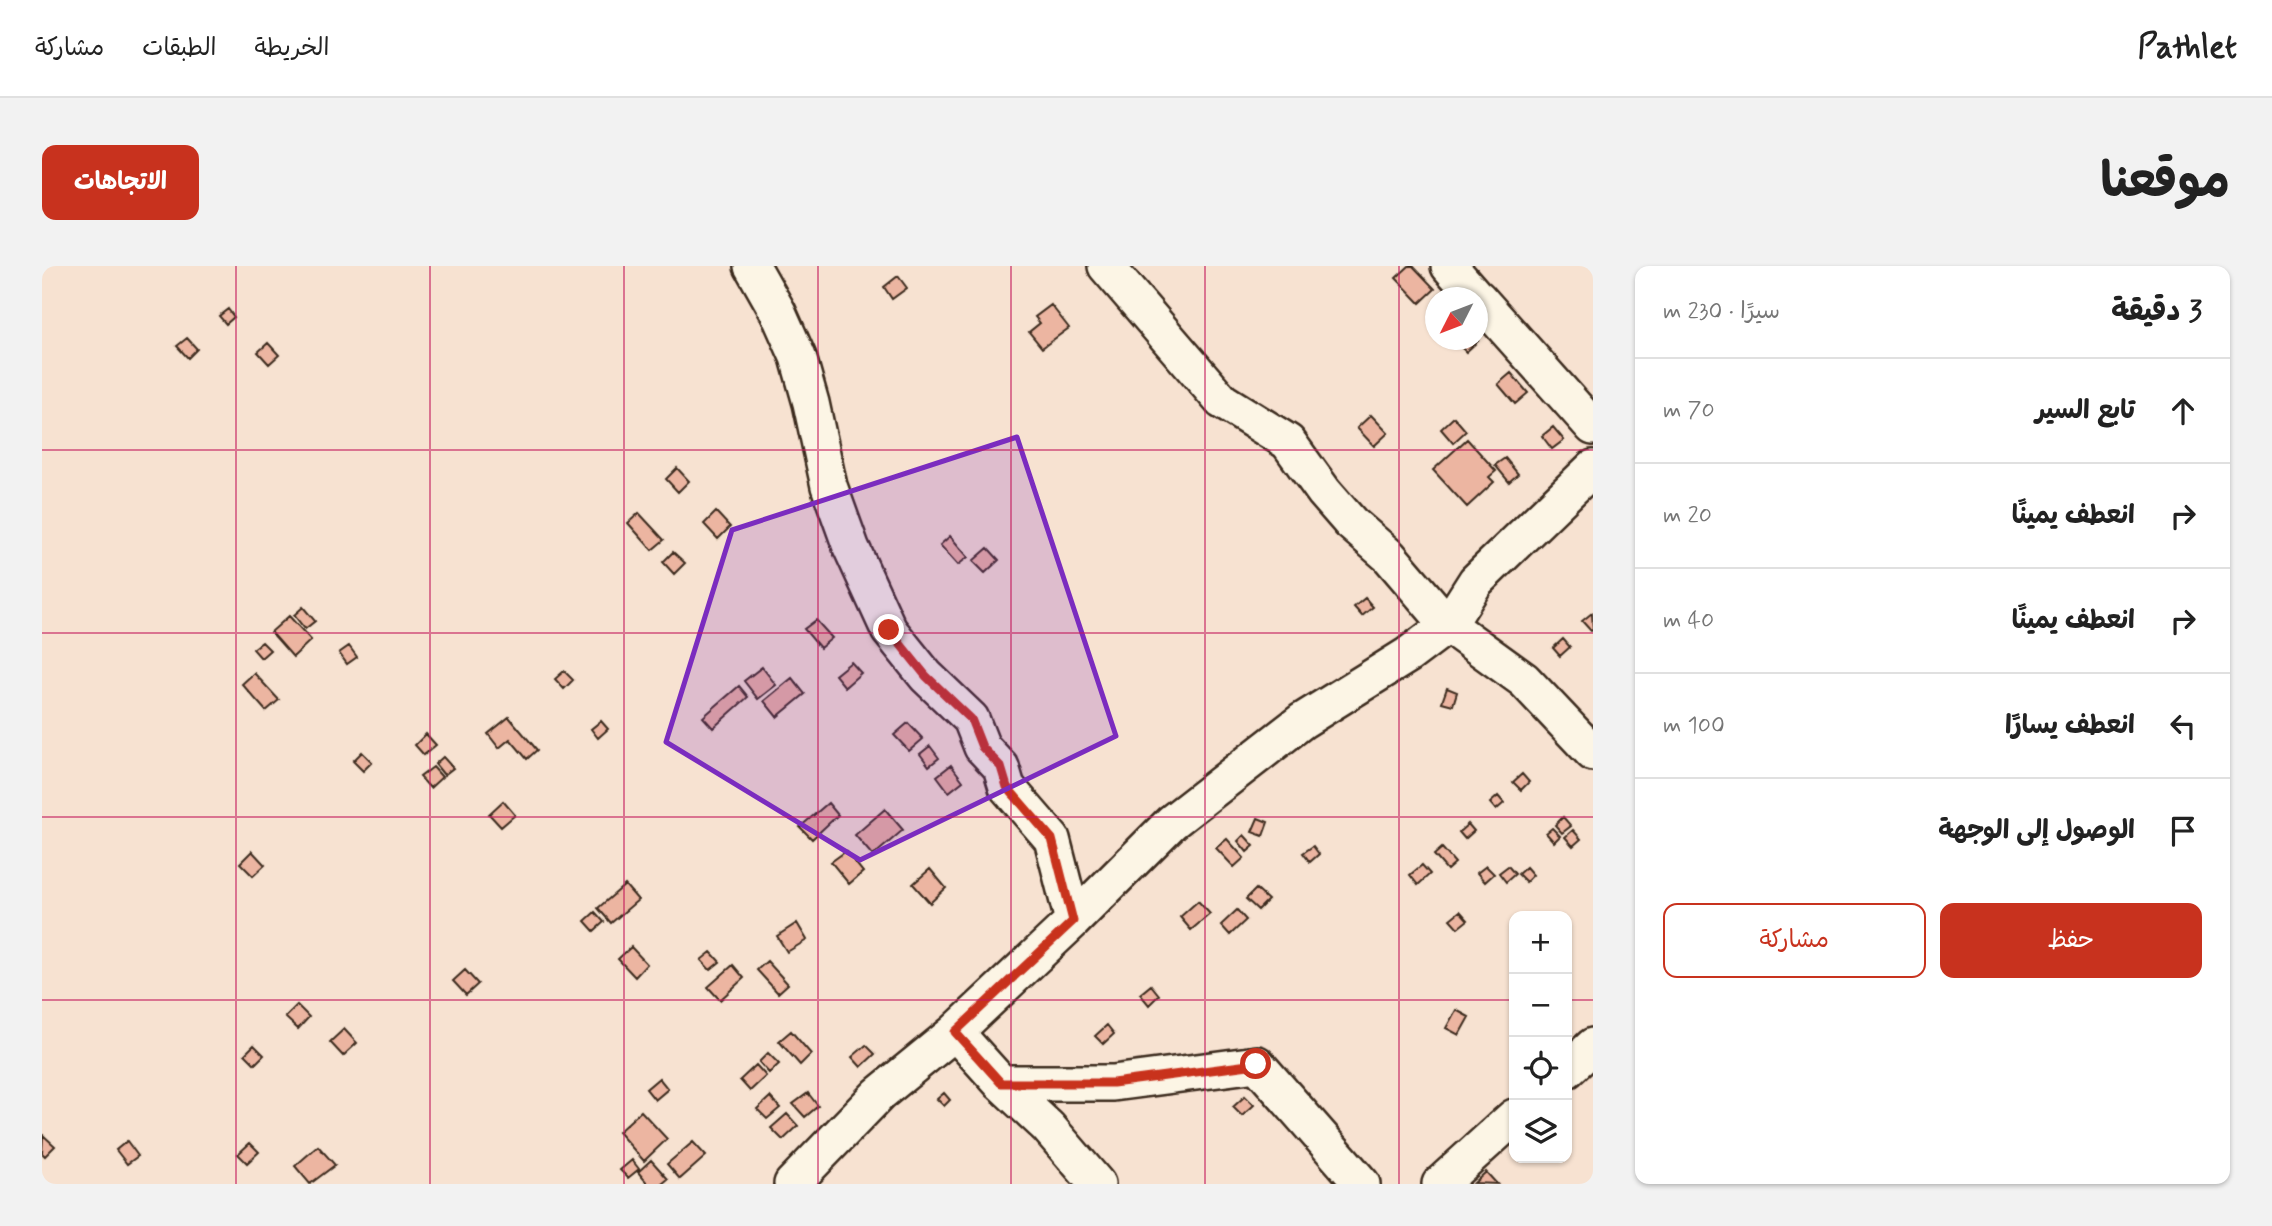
<!DOCTYPE html>
<html lang="ar">
<meta charset="utf-8">
<style>
:root{--surface:#fff;--page:#f2f2f2;--text:#222;--muted:#767676;--line:#e0e0e0;--accent:#c8321e}
body{margin:0;font-family:Mynerve,"Playpen Sans Arabic",sans-serif;background:var(--page);color:var(--text);direction:rtl}
.controls{position:absolute;right:21px;bottom:21px;display:grid;overflow:hidden;border-radius:14px;box-shadow:0 2px 5px #0004}
.controls button{width:63px;height:63px;display:grid;place-items:center;padding:0;border:0;border-bottom:2px solid var(--line);background:var(--surface);color:var(--text);font:35px sans-serif}
.compass{position:absolute;left:1383px;top:21px;width:63px;height:63px;border-radius:50%;background:var(--surface);box-shadow:0 2px 5px #0004;rotate:228deg}
.stop{position:absolute;width:21px;height:21px;margin:-16px;border:5px solid #c8321e;border-radius:50%;background:#fff}
.stop.end{background:#c8321e;border-color:#fff;box-shadow:0 2px 7px #0008}
.list{margin:0;padding:0;list-style:none}
h2{display:flex;justify-content:space-between;align-items:center;height:91px;margin:0;padding:0 28px;font-size:30px}
h2 small{font-size:23px;font-weight:400;color:var(--muted)}
.list li{display:grid;grid-template-columns:46px 1fr auto;gap:21px;align-items:center;box-sizing:border-box;height:105px;padding:0 28px;border-top:2px solid var(--line)}
.list b{display:block;font-size:26px;white-space:nowrap}
.list em{font-size:23px;font-style:normal;color:var(--muted)}
.actions{display:flex;gap:14px;padding:21px 28px}
.actions a{flex:1;padding:16px 0;border:2px solid var(--accent);border-radius:14px;text-align:center;font-size:24px;color:var(--accent)}
.actions .main{background:var(--accent);color:#fff}
.icon{flex:none;width:38px;height:38px;fill:none;stroke:currentColor;stroke-width:2;stroke-linecap:round;stroke-linejoin:round}
.map{position:relative;flex:none;width:1551px;height:918px;overflow:hidden;direction:ltr;border-radius:14px}
header{display:flex;align-items:center;gap:42px;box-sizing:border-box;height:98px;padding:0 35px;background:var(--surface);border-bottom:2px solid var(--line)}
header strong{font-size:33px}
nav{display:flex;gap:38px;margin-inline-start:auto;font-size:24px}
.intro{display:flex;align-items:center;justify-content:space-between;box-sizing:border-box;height:168px;padding:0 42px}
h1{margin:0;font-size:49px}
.button{padding:18px 32px;border-radius:14px;background:var(--accent);color:#fff;font-size:24px;font-weight:700}
main{display:flex;gap:42px;padding:0 42px}
aside{flex:1;background:var(--surface);border-radius:14px;box-shadow:0 2px 5px #0004}
.map>svg:first-child{display:block}
</style>
<header>
<strong>Pathlet</strong>
<nav><a>الخريطة</a><a>الطبقات</a><a>مشاركة</a></nav>
</header>
<div class="intro"><h1>موقعنا</h1><a class="button">الاتجاهات</a></div>
<main>
<aside>
<h2>3 دقيقة<small>سيرًا · 230 m</small></h2>
<ul class="list">
<li><svg class="icon" aria-label="ahead" viewBox="0 0 24 24"><path d="M12 20V5M6 11l6-6 6 6"/></svg><div><b>تابع السير</b></div><em>70 m</em></li>
<li><svg class="icon" aria-label="right" viewBox="0 0 24 24"><path d="M7 20v-9h11M14 6l5 5-5 5"/></svg><div><b>انعطف يمينًا</b></div><em>20 m</em></li>
<li><svg class="icon" aria-label="right" viewBox="0 0 24 24"><path d="M7 20v-9h11M14 6l5 5-5 5"/></svg><div><b>انعطف يمينًا</b></div><em>40 m</em></li>
<li><svg class="icon" aria-label="left" viewBox="0 0 24 24"><path d="M17 20v-9H6M10 6l-5 5 5 5"/></svg><div><b>انعطف يسارًا</b></div><em>100 m</em></li>
<li><svg class="icon" aria-label="arrive" viewBox="0 0 24 24"><path d="M6 21V4h12l-3 4 3 4H6"/></svg><div><b>الوصول إلى الوجهة</b></div></li>
</ul>
<div class="actions"><a class="main">حفظ</a><a>مشاركة</a></div>
</aside>
<div class="map">
<svg width="1551" height="918" viewBox="0 0 1551 918">
<rect width="100%" height="100%" fill="#f7e2d1"/>
<filter id="ink" filterUnits="userSpaceOnUse"><feTurbulence type="fractalNoise" baseFrequency=".0143" numOctaves="2"/><feDisplacementMap in="SourceGraphic" scale="14" xChannelSelector="R" yChannelSelector="G"/><feConvolveMatrix kernelMatrix="1 2 1 2 8 2 1 2 1" color-interpolation-filters="sRGB"/></filter>
<g filter="url(#ink)">
<!-- building -->
<path fill="#ecb5a1" stroke="#3b2a1e" stroke-width="2" d="M1367 0H1371L1393 23 1378 37 1354 12Z
M856 10 865 22 850 33 842 21Z
M1009 39 1027 62 1000 82 987 66 998 57 993 51Z
M186 43 192 51 184 58 177 50Z
M145 72 155 83 146 92 135 80Z
M1412 74H1434L1436 75 1424 86Z
M226 77 237 89 227 98 216 86Z
M1469 107 1486 127 1473 138 1456 118Z
M1329 149 1346 167 1332 180 1315 162Z
M1412 151 1424 165 1411 177 1399 163Z
M1511 161 1522 174 1510 183 1500 170Z
M1425 173 1454 205 1447 211 1452 216 1425 241 1391 204Z
M1463 192 1476 208 1467 216 1453 199Z
M635 202 647 215 636 226 624 213Z
M674 246 688 261 676 273 662 258Z
M597 247 622 274 610 284 586 257Z
M908 270 926 291 916 299 898 279Z
M946 282 957 294 943 307 931 295Z
M631 286 643 297 632 308 621 296Z
M1323 332 1331 341 1320 350 1312 341Z
M261 341 273 355 263 363 252 349Z
M1550 347 1551 364 1549 365 1540 355Z
M247 350 269 374 251 391 229 366Z
M774 354 790 372 778 382 762 363Z
M1521 373 1528 381 1518 390 1511 382Z
M220 376 228 384 219 392 211 383Z
M307 380 315 391 305 398 297 387Z
M809 396 819 407 803 421 793 409Z
M720 401 734 419 716 433 702 415Z
M522 405 531 414 522 423 513 413Z
M212 407 237 434 224 445 200 418Z
M750 412 763 428 735 451 722 435Z
M697 420 706 431 671 462 661 451Z
M1405 422 1415 426 1411 439 1400 436Z
M467 451 495 484 485 493 468 473 457 482 446 468Z
M559 455 566 463 556 472 549 463Z
M866 457 881 473 867 485 852 469Z
M384 468 394 479 382 489 373 479Z
M888 480 897 492 887 500 878 488Z
M320 486 330 496 321 505 311 495Z
M401 491 411 502 402 509 393 498Z
M909 499 921 515 907 526 895 510Z
M391 501 400 511 388 522 378 511Z
M1480 508 1487 516 1479 524 1471 516Z
M1456 530 1462 537 1454 544 1448 537Z
M461 535 473 549 459 561 447 548Z
M786 537 796 549 770 573 758 561Z
M843 543 861 564 831 590 813 569Z
M1521 551 1529 560 1520 567 1513 559Z
M1216 552 1226 556 1221 570 1210 566Z
M1426 558 1432 565 1423 573 1417 566Z
M1510 562 1518 570 1512 576 1504 567Z
M1531 564 1539 573 1531 580 1523 571Z
M1202 569 1212 580 1205 586 1196 575Z
M1185 573 1202 592 1192 601 1174 582Z
M1271 580 1277 588 1268 596 1261 587Z
M1400 582 1413 597 1405 604 1392 589Z
M210 585 223 599 211 610 198 597Z
M804 585 821 606 807 618 789 596Z
M1380 599 1388 608 1376 619 1368 609Z
M1444 600 1452 608 1443 616 1435 607Z
M1466 600 1473 608 1464 616 1457 607Z
M1484 601 1491 609 1484 616 1476 608Z
M888 603 904 622 888 637 871 618Z
M583 619 596 634 569 657 556 642Z
M1214 623 1226 634 1216 644 1204 633Z
M1156 635 1168 648 1149 664 1138 651Z
M1195 644 1204 654 1188 669 1179 659Z
M1418 645 1426 654 1416 662 1408 653Z
M553 646 562 656 552 665 543 655Z
M755 657 765 674 745 686 735 670Z
M589 681 605 698 593 711 576 693Z
M669 686 678 696 668 704 659 694Z
M725 695 746 718 736 727 715 704Z
M691 699 702 712 678 734 666 721Z
M423 704 436 718 424 729 411 715Z
M1109 719 1117 729 1107 739 1098 728Z
M255 739 267 751 256 763 243 751Z
M1414 744 1427 751 1417 769 1404 762Z
M1065 759 1072 768 1061 778 1053 770Z
M302 763 315 777 301 790 288 776Z
M749 765 769 788 758 799 737 775Z
M212 779 222 789 213 798 203 788Z
M824 779 833 788 819 801 810 791Z
M726 787 737 798 727 807 717 796Z
M714 799 724 810 708 825 698 814Z
M617 812 626 823 613 834 604 823Z
M766 827 776 840 763 851 751 838Z
M902 827 908 834 902 840 895 833Z
M1203 830 1212 839 1200 850 1191 841Z
M728 831 738 842 725 853 715 843Z
M599 845 625 873 602 895 576 866Z
M745 848 756 860 741 874 729 862Z
M1 869 13 880 3 890 0 887Z
M85 875 96 890 85 898 74 884Z
M651 876 664 890 638 913 625 898Z
M208 877 217 886 205 897 196 888Z
M276 880 293 899 268 918 253 900Z
M590 894 597 903 586 912 578 904Z
M609 894 626 913 620 918H606L596 906Z
M1444 906 1455 918 1432 917Z"/>
<g fill="none" stroke-linecap="round" stroke-linejoin="round">
<!-- minor casing -->
<g stroke="#3b2a1e" stroke-width="40">
<path id="minor" d="M710 0 736 46 756 91 769 137 787 220 809 281 847 364 884 410 929 453 940 481 959 501 965 521 1010 573 1031 655 913 766 959 817 1006 861 1055 918
M1064 0 1180 135 1246 176 1282 226 1309 257 1347 290 1406 359 1482 414 1551 487
M1407 0 1435 32
M1436 32 1551 161
M1031 655 1130 556 1260 455 1366 389 1406 359 1434 315 1551 202
M1525 804 1551 780
M959 817H1071L1215 798 1320 918
M750 918 837 828 913 766
M1398 918 1472 851"/>
</g>
<!-- minor -->
<use href="#minor" stroke="#fcf5e5" stroke-width="35"/>
</g>
</g>
<g fill="none" stroke-linecap="round" stroke-linejoin="round" filter="url(#ink)">
<!-- route -->
<path stroke="#c8321e" stroke-width="9" d="M847 364 884 410 929 453 940 481 959 501 965 521 1010 573 1031 655 913 766 959 817H1071L1214 798"/>
</g>
<!-- marked area -->
<path fill="#7b2cbf" fill-opacity="0.2" stroke="#7b2cbf" stroke-width="5" stroke-linejoin="round" d="M975 171 1074 470 818 594 624 476 690 264Z"/>
<!-- grid -->
<path fill="none" stroke="#c2185b" stroke-width="2" stroke-opacity="0.55" d="M194 0V918M388 0V918M582 0V918M776 0V918M969 0V918M1163 0V918M1357 0V918M0 184H1551M0 367H1551M0 551H1551M0 734H1472M1525 734H1551"/>
</svg>
<div class="controls">
<button>+</button>
<button>−</button>
<button><svg class="icon" aria-label="locate" viewBox="0 0 24 24"><circle cx="12" cy="12" r="6"/><path d="M12 2v4M12 18v4M2 12h4M18 12h4"/></svg></button>
<button><svg class="icon" aria-label="layers" viewBox="0 0 24 24"><path d="M12 4l9 5-9 5-9-5zM3 14l9 5 9-5"/></svg></button>
</div>
<svg class="compass" viewBox="-18 -18 36 36"><path d="M0-13l5 13h-10z" fill="#e53935"/><path d="M0 13l5-13h-10z" fill="#767676"/></svg>
<div class="stop" style="left:1214px;top:798px"></div>
<div class="stop end" style="left:847px;top:364px"></div>
</div>
</main>
